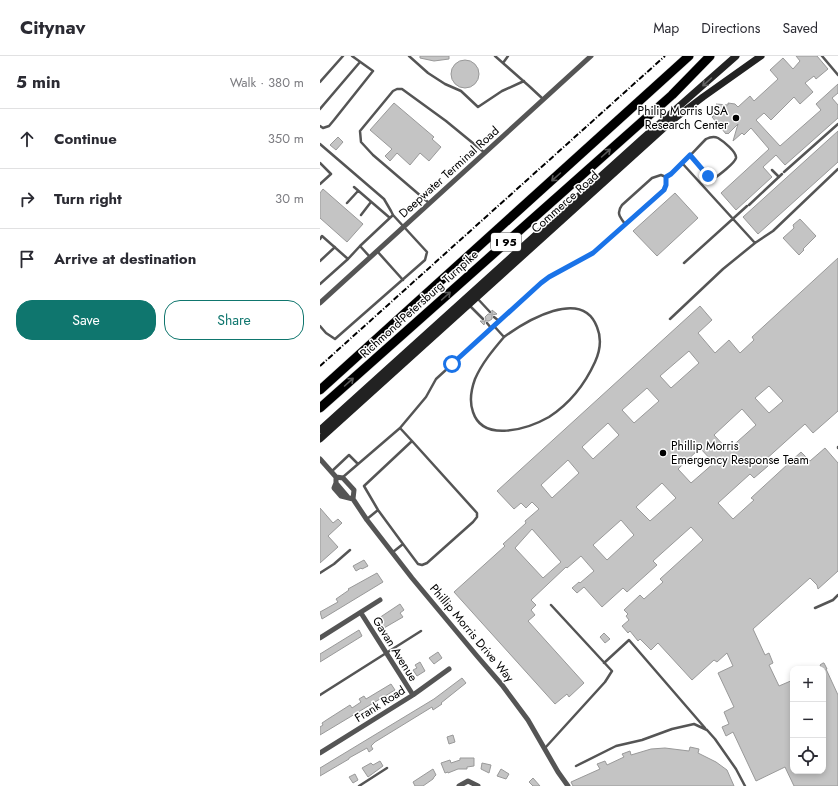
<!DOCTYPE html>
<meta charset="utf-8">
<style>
:root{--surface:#fff;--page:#f7f7f7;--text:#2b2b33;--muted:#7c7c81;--line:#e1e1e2;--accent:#0f766e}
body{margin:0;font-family:Jost,sans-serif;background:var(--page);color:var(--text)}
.controls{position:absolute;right:12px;bottom:12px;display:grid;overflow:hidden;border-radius:8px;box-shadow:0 2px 6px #0003}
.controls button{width:36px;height:36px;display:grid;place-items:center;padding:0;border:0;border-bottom:1px solid var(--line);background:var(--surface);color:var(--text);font:20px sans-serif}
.stop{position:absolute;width:12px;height:12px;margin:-9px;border:3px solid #1a73e8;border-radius:50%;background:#fff}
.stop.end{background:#1a73e8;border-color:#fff;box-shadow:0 1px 4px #0008}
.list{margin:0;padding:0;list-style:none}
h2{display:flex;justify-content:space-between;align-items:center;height:52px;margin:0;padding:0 16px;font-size:17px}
h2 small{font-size:13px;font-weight:400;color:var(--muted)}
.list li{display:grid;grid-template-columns:26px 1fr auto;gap:12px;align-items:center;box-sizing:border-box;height:60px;padding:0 16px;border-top:1px solid var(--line)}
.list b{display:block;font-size:15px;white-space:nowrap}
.list em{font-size:13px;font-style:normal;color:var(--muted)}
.actions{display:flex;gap:8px;padding:12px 16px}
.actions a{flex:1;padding:9px 0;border:1px solid var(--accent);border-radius:16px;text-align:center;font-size:14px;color:var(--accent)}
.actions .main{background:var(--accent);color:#fff}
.icon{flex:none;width:22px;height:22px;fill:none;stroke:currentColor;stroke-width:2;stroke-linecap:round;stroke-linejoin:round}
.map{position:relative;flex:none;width:518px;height:730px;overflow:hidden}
header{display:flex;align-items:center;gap:24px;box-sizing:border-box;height:56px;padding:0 20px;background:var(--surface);border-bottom:1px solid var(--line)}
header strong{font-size:19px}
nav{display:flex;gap:22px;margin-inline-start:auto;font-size:14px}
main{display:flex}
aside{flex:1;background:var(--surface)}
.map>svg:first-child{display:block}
</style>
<header>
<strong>Citynav</strong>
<nav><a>Map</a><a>Directions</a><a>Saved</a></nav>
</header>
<main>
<aside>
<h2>5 min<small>Walk · 380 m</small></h2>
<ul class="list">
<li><svg class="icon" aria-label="ahead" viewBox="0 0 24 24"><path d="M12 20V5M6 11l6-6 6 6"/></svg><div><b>Continue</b></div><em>350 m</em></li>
<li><svg class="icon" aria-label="right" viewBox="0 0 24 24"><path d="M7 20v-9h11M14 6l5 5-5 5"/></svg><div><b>Turn right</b></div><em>30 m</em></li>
<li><svg class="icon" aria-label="arrive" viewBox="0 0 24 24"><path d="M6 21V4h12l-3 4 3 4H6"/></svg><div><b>Arrive at destination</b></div></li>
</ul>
<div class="actions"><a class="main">Save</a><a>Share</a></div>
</aside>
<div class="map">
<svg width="518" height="730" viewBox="0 0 518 730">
<rect width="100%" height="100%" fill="#fff"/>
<!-- building -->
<path fill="#c4c4c4" stroke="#999" fill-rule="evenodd" d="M100 0H129V3L114 5 100 2Z
M476 0H497L508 13 496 23 494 20 485 27 493 36 480 48 474 41 451 64 444 57 436 64 460 90 501 54 496 48 518 28V37L512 42 518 49V62L465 109 456 99 443 111 452 121 416 154 401 137 449 93 431 72 424 79 422 77 413 85 418 68 408 78 407 77 406 78 392 61 399 56 397 54 400 52 396 48 408 49V47L415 48 418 51 430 40 434 45 458 23 450 14 463 2 473 13 480 5Z
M131 18a14 14 0 1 1 28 0a14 14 0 1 1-28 0Z
M74 47 114 81 112 83 121 91 109 105 100 97 90 109 77 97 70 105 65 100 72 93 50 74Z
M518 75V106L438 178 423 161Z
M18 81 23 86 16 94 10 89Z
M3 133 43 168 27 186 0 162V137Z
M355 137 378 162 337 200 313 175Z
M480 163 496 180 483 193 484 194 479 199 463 182 474 172 473 169Z
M518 202V355L493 377 485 368 444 405 448 410 434 422 430 418 398 447 413 463 434 444 431 442 481 396 490 405 505 392 518 407V515L498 533 497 529 490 522 433 573 445 599 449 597 453 607 449 609 459 630 473 624V715H503V613H502L500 609 503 607H504L507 613H506L518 639V730H474L465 711 436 725 413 676 406 680 402 671 409 668 404 656 414 651 398 617 413 610 407 597 397 606 394 604 372 624 338 587 331 594 320 583 318 585 310 575 308 577 302 570 309 564 306 560 308 558 304 554 320 539 324 543 343 526 340 523 383 484 371 471 333 505 337 509 307 536 303 532 282 551 264 531 257 537 252 532 259 526 260 527 274 515 261 500 247 512 246 511 211 544 216 549 211 554 215 559 208 565 264 627 249 641 247 638 235 648 134 536 185 490 183 488 206 467 205 465 219 453 212 446 206 452 201 447 194 453 177 435 380 250 392 264 378 277 395 297 409 284 420 297 434 284 432 281ZM369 295 379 307 351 332 340 320ZM449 330 463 345 449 357 435 342ZM327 332 339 345 314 367 302 354ZM422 353 436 369 408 394 394 379ZM288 367 299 379 273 403 262 391ZM380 392 394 407 371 427 358 413ZM248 404 259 417 232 442 221 429ZM342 427 356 442 330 465 316 451ZM301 464 314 479 287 504 273 489ZM212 473 241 506 223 522 195 492Z
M172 254 177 258 172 259V263L169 265H165L164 269 160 265H165L166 263 165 261 168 258H172Z
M0 452 13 467 18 463 22 467 8 480 18 491 0 507Z
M44 504 48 510 42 513 41 512 36 515 33 510Z
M57 517 63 526 2 563 0 556 18 546 16 543 29 534 28 533Z
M80 548 84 554 80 557 83 561 64 572 59 562Z
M39 574 42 580 0 606V598Z
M284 577 290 583 285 587 280 581Z
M118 596 122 602 114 608 109 602Z
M100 606 105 615 97 620 93 614 97 612 95 609Z
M142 622 146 627 121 647 122 648 113 654 112 651 55 686 51 690 53 693 49 696 47 692 29 702V703L0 720V712L114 643Z
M71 628 75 634 0 679V671L3 669 2 667 8 663 30 649 32 652 41 646 39 643 44 640 46 643Z
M133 679 135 686 129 688 127 681Z
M370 691 379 693 378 697 396 706 407 714 414 730H253L251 726 280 713 277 708 285 705 287 709 304 701 302 698 310 695 311 699 331 693 345 692 369 695Z
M140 702H154V710L147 711V713H138L128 717V716L125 717 121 707 130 704 131 707 140 704Z
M60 705 63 710 48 721 42 712 51 707 53 709Z
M162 707 171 709 169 717 161 713Z
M113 713 116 719 114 721 113 723 103 730H95L93 726Z
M181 713 189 718 186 723 177 720Z
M35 718 38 724 33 727 29 721Z
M213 722 220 730H213L209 726Z"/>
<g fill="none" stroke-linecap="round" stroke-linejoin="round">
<!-- motorway casing -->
<g stroke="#dbdbdb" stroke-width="10">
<path id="motorway" d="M0 334 369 0
M0 352 352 39 390 0"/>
</g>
<!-- service -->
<path stroke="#555" stroke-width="2.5" d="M89 0 108 17 125 28 141 35 158 51 182 35 204 25
M175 0 209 30 223 43
M502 0 518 19
M183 7 188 0
M0 26 23 0
M0 53 40 6
M0 70 3 72 9 70 14 64 53 15 32 0
M0 88 64 143 71 155 73 159 40 190 50 201
M0 107 11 118 0 128
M362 107 435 187
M452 114 459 121
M464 116 518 68
M34 131 70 162
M27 147 38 135
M109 147 53 99 41 86 40 75 73 35 77 33H82L126 65 165 97
M429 149 462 118
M41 159 51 146
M305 168C300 161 296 157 302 149L332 122 341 119 346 121
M0 183 2 180 28 203 40 190
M57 195 83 224
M0 205 15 191
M364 207 427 150
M0 228 28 203
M157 242 170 256
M149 249 163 263
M174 261 179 265
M350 263 403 213 435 187 453 175 518 113
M167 267 171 272
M0 270 6 277 15 283 105 204 107 196 73 159
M174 270 184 281C173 294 162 307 155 323 151 334 149 345 153 356 163 387 208 373 229 361 249 348 265 328 275 306 280 295 282 283 277 271 262 231 206 265 184 281
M80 372 106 341 116 323 221 227 229 221 273 197 343 134 346 129V121C361 111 373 96 386 83 390 81 394 80 398 82 403 85 417 96 416 102 415 107 398 120 393 123L388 120 370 99
M518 391V392
M11 416 29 399 38 408
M23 421 80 372 92 385
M58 454 83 488
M47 463 58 454 44 430 92 385 157 457V461L153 466 107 507 102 509 98 508 83 488 73 496
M0 517 14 508 30 494
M495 552 513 544 518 539
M284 607 309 584 385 672
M0 639 101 575
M225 692 285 626 292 615 231 549
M256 710 296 690 322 684 352 673 374 668 387 674 395 683 416 713 425 730
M39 730 67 712"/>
<!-- minor -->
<path stroke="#555" stroke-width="5" d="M0 247 271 0
M0 403 16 421V427L27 440
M16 421 23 422 34 434 33 443
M16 427 14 432 21 440 33 443 47 464 92 522 157 600 182 629 208 664 238 716 248 730
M41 557 93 639
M0 582 60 544
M0 697 93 639 129 613
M139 730 148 725 158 730"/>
<!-- secondary -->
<path stroke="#222" stroke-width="7" d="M0 374 323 82 416 0
M0 383 354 63 383 41 441 0"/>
<!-- motorway -->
<use href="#motorway" stroke="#000" stroke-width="9"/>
<!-- rail -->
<path stroke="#000" stroke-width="2" stroke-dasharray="6 2 1 2" stroke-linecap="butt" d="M0 310 345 0"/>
</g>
<!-- one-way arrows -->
<defs><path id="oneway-shaft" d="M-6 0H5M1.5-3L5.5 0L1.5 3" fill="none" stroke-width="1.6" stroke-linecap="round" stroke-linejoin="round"/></defs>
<use stroke="#646464" href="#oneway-shaft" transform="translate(387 26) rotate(138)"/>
<g stroke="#595959">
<use href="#oneway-shaft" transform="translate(286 97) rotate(-42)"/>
<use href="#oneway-shaft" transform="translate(236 121) rotate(138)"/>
<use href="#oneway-shaft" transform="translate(126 240) rotate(-42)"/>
<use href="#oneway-shaft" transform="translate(29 326) rotate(-42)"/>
</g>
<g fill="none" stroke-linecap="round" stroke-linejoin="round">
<!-- route -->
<path stroke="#1a73e8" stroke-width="5" d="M132 308 221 227 229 221 273 197 344 134 346 129V121L351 118 370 99 388 120"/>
</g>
<!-- markers -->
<g fill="#000" stroke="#fff" stroke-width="1.5">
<circle cx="416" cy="62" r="4"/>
<circle cx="343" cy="397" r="4"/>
</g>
<g text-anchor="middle" stroke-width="3" stroke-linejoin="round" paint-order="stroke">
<!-- shield labels -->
<rect fill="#fff" stroke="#4c4c4c" stroke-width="1" x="171" y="177" width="30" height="18" rx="3"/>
<g font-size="11" font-weight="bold" fill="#000">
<text x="186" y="190">I 95</text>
</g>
<!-- poi labels -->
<g font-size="12" fill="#000" stroke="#fff" text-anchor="end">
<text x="408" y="59">Philip Morris USA<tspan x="408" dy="14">Research Center</tspan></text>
<text x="351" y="394" text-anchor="start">Phillip Morris<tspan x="351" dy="14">Emergency Response Team</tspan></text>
</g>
<!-- street labels -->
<g font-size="12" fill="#000" stroke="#fff">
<text transform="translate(129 116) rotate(-42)" y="4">Deepwater Terminal Road</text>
<text transform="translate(245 146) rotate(-42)" y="4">Commerce Road</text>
<text transform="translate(99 248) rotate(-42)" y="4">Richmond-Petersburg Turnpike</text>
<text transform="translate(152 577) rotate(50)" y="4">Phillip Morris Drive Way</text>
<text transform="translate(75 593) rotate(58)" y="4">Gavan Avenue</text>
<text transform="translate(60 648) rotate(-32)" y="4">Frank Road</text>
</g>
</g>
</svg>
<div class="controls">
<button>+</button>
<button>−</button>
<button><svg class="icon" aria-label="locate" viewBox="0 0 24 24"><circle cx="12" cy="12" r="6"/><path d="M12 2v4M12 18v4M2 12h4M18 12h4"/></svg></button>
</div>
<div class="stop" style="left:132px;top:308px"></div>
<div class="stop end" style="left:388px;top:120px"></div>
</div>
</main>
